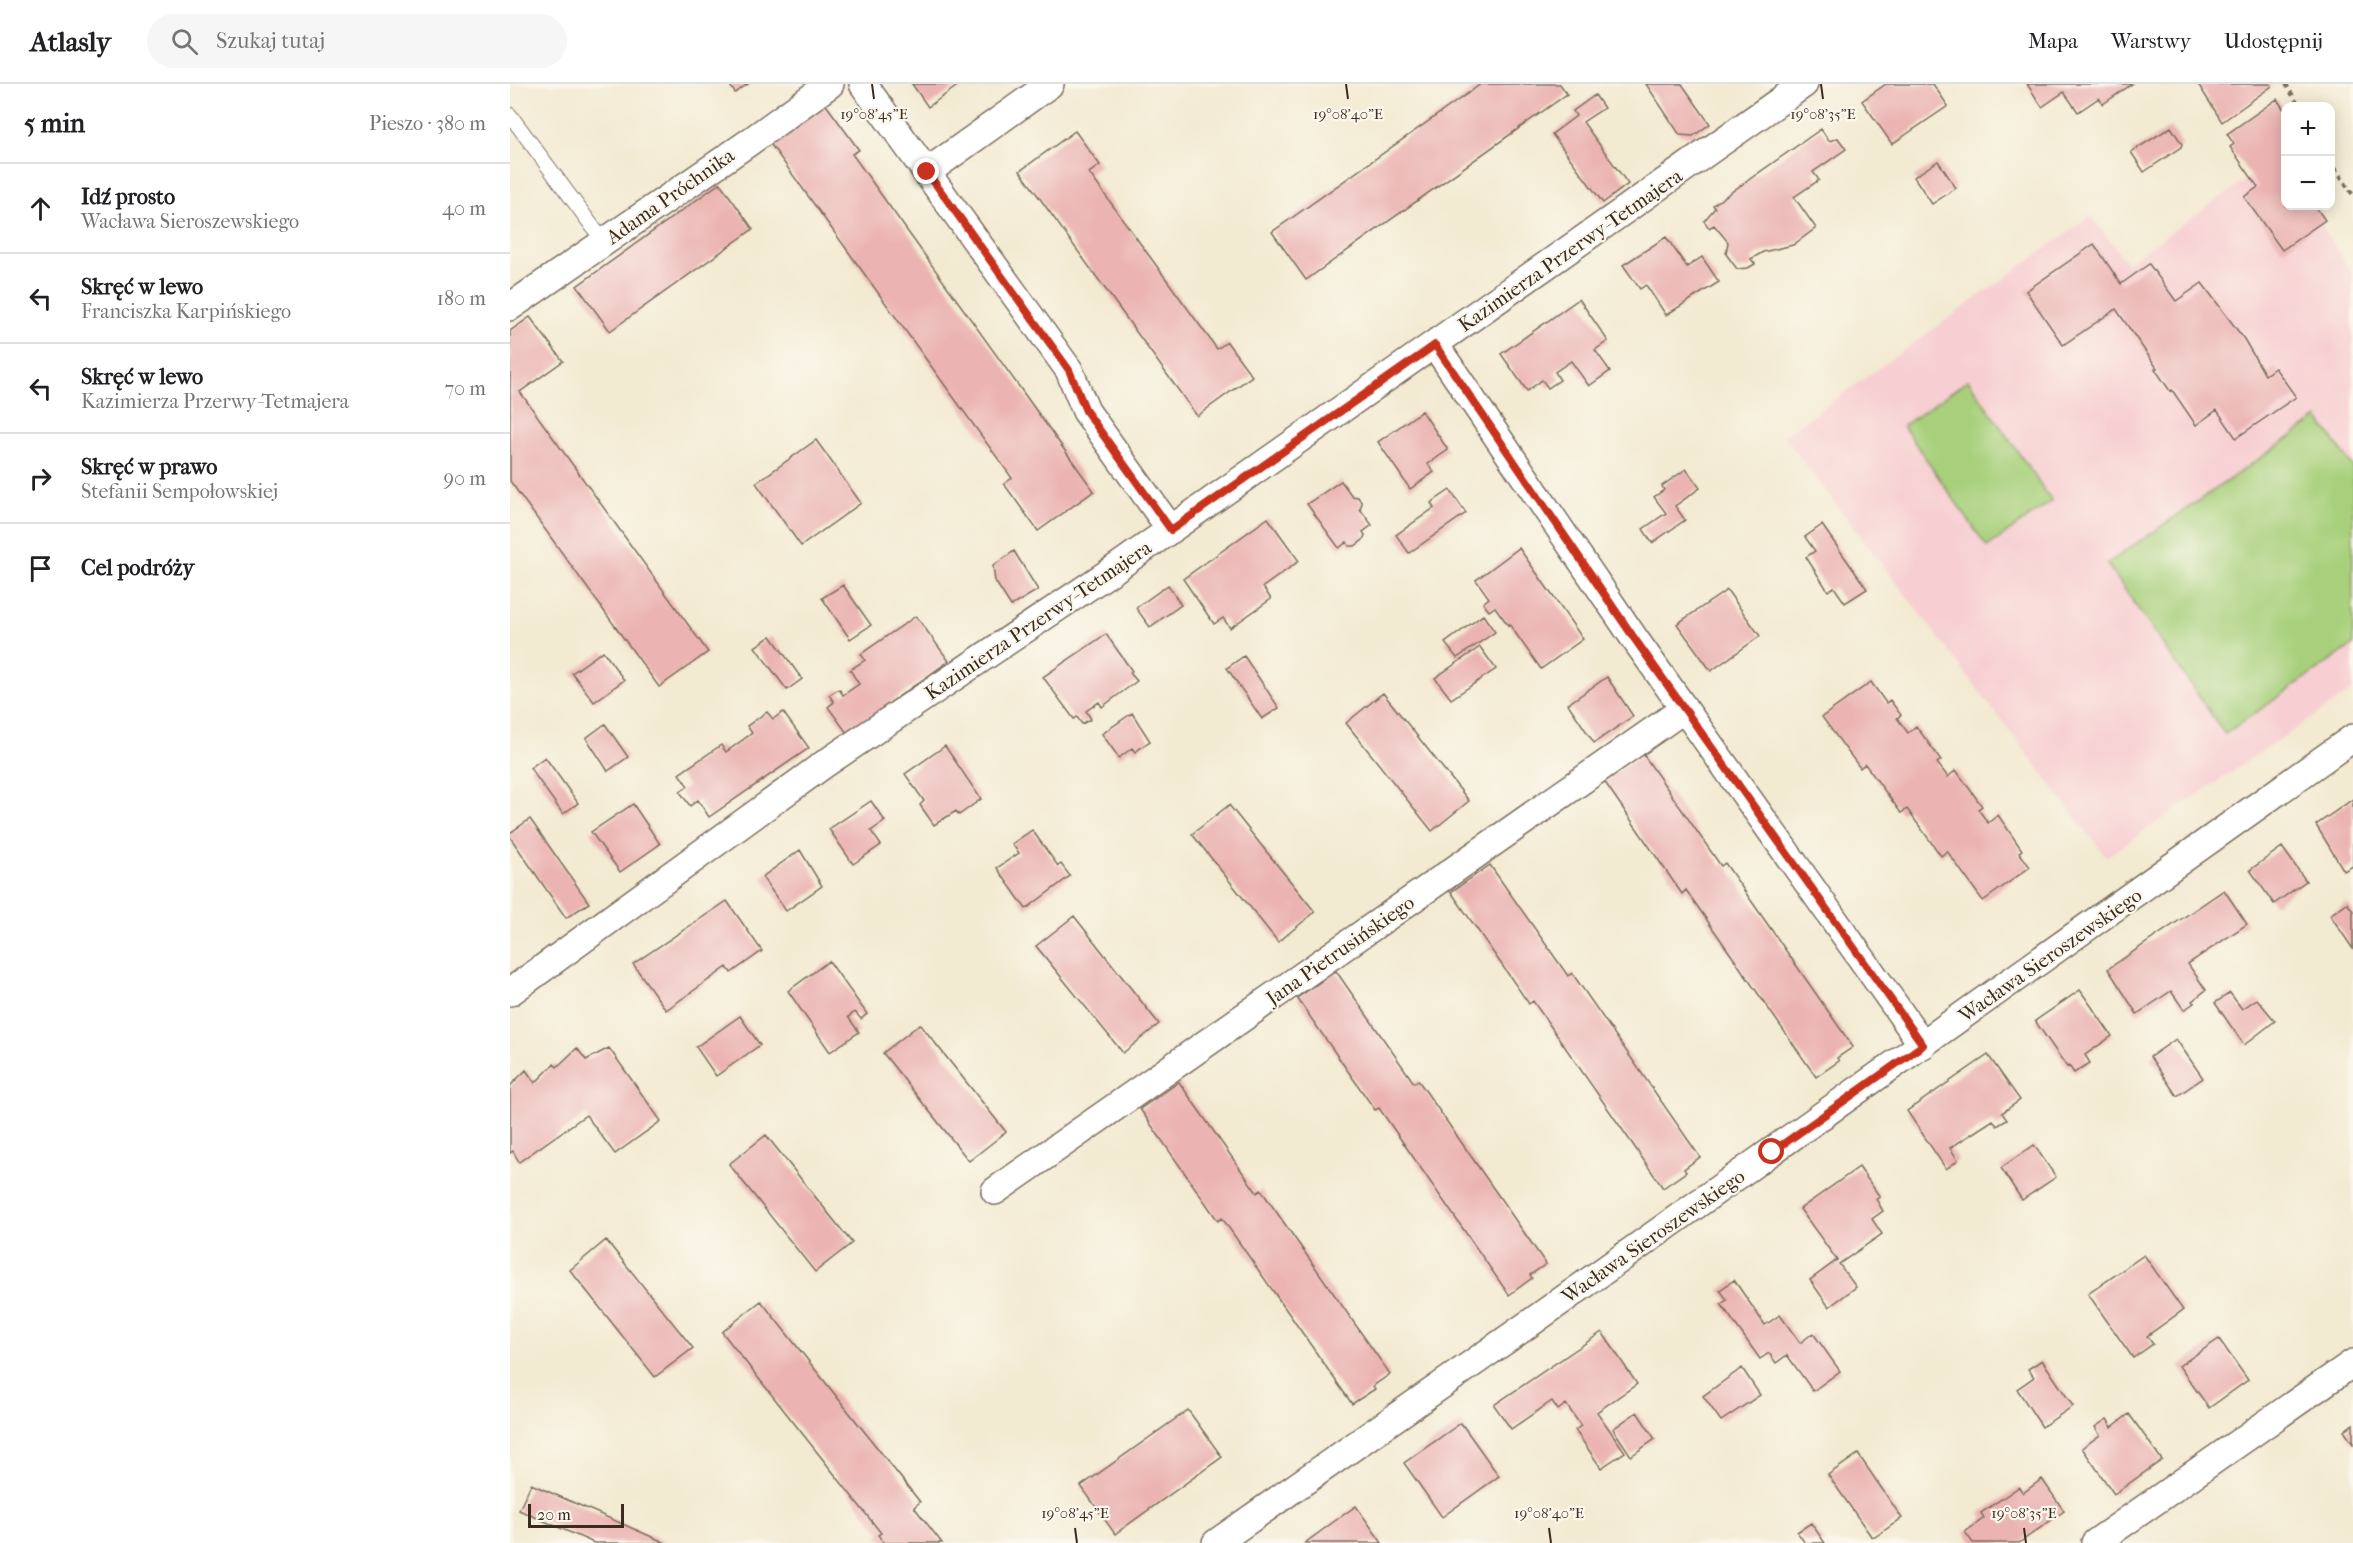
<!DOCTYPE html>
<html lang="pl">
<meta charset="utf-8">
<style>
:root{--surface:#fff;--page:#f6f6f6;--text:#202124;--muted:#757577;--line:#e0e0e0}
body{margin:0;font-family:"IM FELL French Canon",serif;background:var(--page);color:var(--text)}
.controls{position:absolute;right:18px;top:18px;display:grid;overflow:hidden;border-radius:12px;box-shadow:0 3px 15px #0003}
.controls button{width:54px;height:54px;display:grid;place-items:center;padding:0;border:0;border-bottom:2px solid var(--line);background:var(--surface);color:var(--text);font:30px sans-serif}
.scale{position:absolute;left:18px;bottom:15px;width:96px;box-sizing:border-box;padding-left:6px;border:3px solid #3b2a1e;border-top:0;font-size:16px;line-height:21px;white-space:nowrap;color:#3b2a1e;-webkit-text-stroke:4px #fbf7ec;paint-order:stroke}
.stop{position:absolute;width:18px;height:18px;margin:-14px;border:4px solid #c8321e;border-radius:50%;background:#fff}
.stop.end{background:#c8321e;border-color:#fff;box-shadow:0 2px 6px #0008}
.list{margin:0;padding:0;list-style:none}
h2{display:flex;justify-content:space-between;align-items:center;height:78px;margin:0;padding:0 24px;font-size:26px}
h2 small{font-size:20px;font-weight:400;color:var(--muted)}
.list li{display:grid;grid-template-columns:39px 1fr auto;gap:18px;align-items:center;box-sizing:border-box;height:90px;padding:0 24px;border-top:2px solid var(--line)}
.list b{display:block;font-size:22px;white-space:nowrap}
.list p{margin:0;font-size:20px;white-space:nowrap;color:var(--muted)}
.list em{font-size:20px;font-style:normal;color:var(--muted)}
.icon{flex:none;width:33px;height:33px;fill:none;stroke:currentColor;stroke-width:2;stroke-linecap:round;stroke-linejoin:round}
.map{position:relative;flex:none;width:1843px;height:1459px;overflow:hidden}
header{display:flex;align-items:center;gap:36px;box-sizing:border-box;height:84px;padding:0 30px;background:var(--surface);border-bottom:2px solid var(--line)}
header strong{font-size:28px}
nav{display:flex;gap:33px;margin-inline-start:auto;font-size:21px}
.search{width:420px;height:54px;background:var(--page);display:flex;align-items:center;gap:15px;box-sizing:border-box;padding:0 21px;border-radius:33px;color:var(--muted);font-size:22px}
main{display:flex}
aside{flex:1;background:var(--surface)}
.map>svg:first-child{display:block}
</style>
<header>
<strong>Atlasly</strong>
<div class="search"><svg class="icon" aria-label="search" viewBox="0 0 24 24"><circle cx="10" cy="10" r="6"/><path d="M15 15l6 6"/></svg>Szukaj tutaj</div>
<nav><a>Mapa</a><a>Warstwy</a><a>Udostępnij</a></nav>
</header>
<main>
<aside>
<h2>5 min<small>Pieszo · 380 m</small></h2>
<ul class="list">
<li><svg class="icon" aria-label="ahead" viewBox="0 0 24 24"><path d="M12 20V5M6 11l6-6 6 6"/></svg><div><b>Idź prosto</b><p>Wacława Sieroszewskiego</p></div><em>40 m</em></li>
<li><svg class="icon" aria-label="left" viewBox="0 0 24 24"><path d="M17 20v-9H6M10 6l-5 5 5 5"/></svg><div><b>Skręć w lewo</b><p>Franciszka Karpińskiego</p></div><em>180 m</em></li>
<li><svg class="icon" aria-label="left" viewBox="0 0 24 24"><path d="M17 20v-9H6M10 6l-5 5 5 5"/></svg><div><b>Skręć w lewo</b><p>Kazimierza Przerwy-Tetmajera</p></div><em>70 m</em></li>
<li><svg class="icon" aria-label="right" viewBox="0 0 24 24"><path d="M7 20v-9h11M14 6l5 5-5 5"/></svg><div><b>Skręć w prawo</b><p>Stefanii Sempołowskiej</p></div><em>90 m</em></li>
<li><svg class="icon" aria-label="arrive" viewBox="0 0 24 24"><path d="M6 21V4h12l-3 4 3 4H6"/></svg><div><b>Cel podróży</b></div></li>
</ul>
</aside>
<div class="map">
<svg width="1843" height="1459" viewBox="0 0 1843 1459">
<rect width="100%" height="100%" fill="#fbf7ec"/>
<filter id="ink" filterUnits="userSpaceOnUse"><feTurbulence type="fractalNoise" baseFrequency=".0167" numOctaves="2"/><feDisplacementMap in="SourceGraphic" scale="12" xChannelSelector="R" yChannelSelector="G"/><feConvolveMatrix kernelMatrix="1 2 1 2 8 2 1 2 1" color-interpolation-filters="sRGB"/></filter>
<filter id="wash" filterUnits="userSpaceOnUse"><feTurbulence type="fractalNoise" baseFrequency=".008" numOctaves="4" result="noise"/><feDisplacementMap in="SourceGraphic" scale="24" xChannelSelector="R" yChannelSelector="G"/><feGaussianBlur stdDeviation="1.35" result="paint"/><feColorMatrix in="noise" values="0 0 0 0 0 0 0 0 0 0 0 0 0 0 0 0 0 1.4 0 .05"/><feComposite in="paint" operator="in"/></filter>
<g filter="url(#wash)">
<rect width="100%" height="100%" fill="#f3ead2"/>
<!-- built -->
<path fill="#f7cfd2" d="M1771 71 1776 122H1801L1843 193V606L1596 773 1274 352 1581 132 1617 179Z"/>
<!-- green -->
<path fill="#a8d07b" stroke="#727d4c" stroke-width="1.5" d="M1458 296 1542 417 1477 463 1393 342Z
M1808 334 1843 383V561L1715 650 1597 480Z"/>
<g id="blocks">
<!-- building -->
<path fill="#ebb4b2" d="M219 0H238L225 9Z
M402 0H450L418 23Z
M971 0H1050L1057 10 796 196 762 148Z
M1136 0H1172L1200 40 1183 52 1170 51Z
M1376 0H1423L1438 22 1382 60 1352 17Z
M1517 0H1622L1593 20 1589 14 1568 28 1554 8 1532 23Z
M1688 0H1761L1762 2 1712 38Z
M1085 11 1094 24 1073 38 1118 100 1093 119 1042 50 1066 32 1063 27Z
M1767 15 1776 29V122H1805L1815 136 1772 166 1734 113 1748 103 1720 63 1724 60 1717 50Z
M314 18 349 66 342 70 584 407 528 447 494 400 502 394 259 58Z
M1661 43 1672 60 1671 63 1634 88 1621 68Z
M1311 45 1319 57 1328 54 1336 65 1303 88 1309 96 1284 113 1306 144 1283 161 1253 168 1241 175 1245 180 1238 184 1227 185 1216 170 1218 158 1204 141 1199 144 1194 137 1205 124 1203 121Z
M565 47 590 81 579 89 707 265 717 258 742 292 687 332 510 87Z
M1428 77 1446 104 1422 120 1404 93Z
M210 99 243 145 100 247 67 202Z
M1156 153 1177 183 1192 173 1209 198 1156 231 1136 201 1130 205 1113 181Z
M1584 160 1611 200 1639 180 1666 217 1692 199 1734 255 1755 291 1765 284 1786 313 1726 354 1707 326 1686 341 1662 306 1660 307 1645 285 1647 284 1606 225 1553 261 1516 207Z
M1069 215 1098 257 1085 266 1100 287 1079 302 1061 277 1045 288 1050 296 1038 304 1032 296 1017 307 991 270Z
M20 233 53 277 10 308 198 568 149 603 0 397V247Z
M912 327 938 366 918 380 924 388 900 405 868 358Z
M306 356 351 419 291 462 246 399Z
M1176 385 1190 404 1165 422 1175 436 1142 459 1133 445 1156 429 1144 413 1154 406 1152 402Z
M831 397 842 412 848 413 852 419 850 425 862 441 853 448 855 451 853 456 845 462H839L837 458 829 464 797 420Z
M940 406 956 429 899 469 886 451 924 424 921 419Z
M758 434 789 477 753 503 761 515 720 544 713 534 704 540 673 495Z
M1312 441 1357 505 1335 519 1324 503 1318 507 1296 473 1305 467 1295 453Z
M1009 464 1073 555 1031 585 999 540 998 541 985 523 979 527 973 519 979 514 966 496Z
M504 467 528 506 501 522 485 497 483 482Z
M333 501 361 541 340 555 312 514Z
M658 501 671 521 640 543 626 524Z
M1217 506 1250 552 1201 587 1167 540Z
M973 531 985 548 947 574 935 559Z
M406 532 439 577 337 649 318 623 324 618 319 611 329 605 333 611 349 600 340 586 355 576 351 570Z
M596 550 622 587 620 589 627 597 592 623 589 618 576 627 581 635 572 640 567 633 564 635 533 593Z
M261 552 292 595 277 606 245 563Z
M970 563 986 585 941 615 925 594Z
M93 567 114 596 84 618 62 589Z
M734 572 769 624 752 635 717 584Z
M1097 593 1123 632 1084 659 1058 620Z
M1361 598 1376 619 1380 616 1391 631 1387 634 1398 649 1406 642 1431 676 1427 679 1438 693 1446 686 1472 722 1468 725 1478 739 1488 731 1512 766 1509 768 1520 783 1473 817 1437 767 1431 772 1397 725 1391 729 1355 680 1350 684 1312 633Z
M873 609 959 717 922 747 836 639Z
M257 628 263 635 273 628 299 664 199 733 188 716 180 722 170 708 178 702 169 690 211 661 216 668 242 649 237 642Z
M622 629 640 657 625 668 622 664 609 674 592 650Z
M95 640 118 673 98 687 76 654Z
M435 662 471 715 449 731 446 727 424 741 410 721 414 717 395 690Z
M1133 670 1211 782 1215 779 1343 963 1327 974 1329 977 1306 993 1176 806 1172 810 1094 697Z
M35 673 68 719 53 730 20 684Z
M1843 715V782L1834 787 1806 741Z
M361 717 375 737 361 747 371 761 343 780 319 745Z
M123 720 150 760 110 788 81 748Z
M719 721 805 828 768 858 682 750Z
M20 735 79 819 56 834 0 753V749Z
M522 746 548 782 551 780 560 792 516 825 487 784 509 769 502 760Z
M1772 763 1796 797 1764 820 1740 786Z
M290 766 312 802 276 827 252 793Z
M980 781 1058 892 1062 889 1190 1073 1174 1085 1176 1088 1153 1104 1023 917 1019 920 941 808Z
M1714 806 1737 840 1678 880 1696 906 1682 917 1684 919 1674 926 1661 907 1627 930 1598 885Z
M217 817 252 867 221 889 217 883 156 926 123 880Z
M1837 819 1843 827V865L1820 831Z
M564 832 649 940 613 969 526 862Z
M319 877 357 930 351 935 345 928 338 933 349 948 320 968 278 907Z
M826 887 904 999 908 996 1036 1180 1020 1191 1022 1194 999 1211 869 1024 865 1026 787 914Z
M1570 906 1602 952 1575 971 1580 979 1564 989 1559 982 1557 983 1525 937Z
M1720 909 1732 925 1747 915 1765 937 1734 961 1705 919Z
M230 932 250 961 206 992 186 963Z
M410 940 496 1048 459 1077 373 969Z
M1666 955 1693 994 1667 1012 1640 973Z
M67 964 76 976 99 964 151 1037 105 1070 76 1031 9 1078 3 1067 0 1069V1002L16 986 25 999 44 980 47 983Z
M1478 971 1510 1016 1492 1029 1497 1036 1487 1042 1483 1036 1440 1064 1448 1076 1436 1085 1397 1027Z
M669 998 747 1109 751 1106 880 1290 863 1302 865 1305 842 1320 712 1134 708 1137 630 1025Z
M256 1051 342 1159 305 1188 219 1080Z
M1524 1061 1546 1093 1512 1116 1491 1084Z
M1349 1083 1370 1113 1366 1115 1373 1127 1362 1135 1372 1150 1329 1180 1346 1203 1319 1223 1300 1196 1327 1176 1290 1125Z
M96 1156 183 1264 145 1293 60 1186Z
M1634 1171 1673 1226 1637 1252 1643 1260 1623 1274 1578 1210Z
M1224 1196 1255 1241 1270 1231 1290 1259 1303 1249 1330 1287 1303 1307 1277 1271 1266 1279 1259 1269 1250 1275 1211 1220 1217 1216 1210 1206Z
M251 1217 410 1418 404 1423 432 1459H374L368 1451 371 1449 212 1248Z
M1092 1248 1127 1300 1087 1328 1115 1368 1091 1384 1065 1346 1071 1342 1056 1320 1048 1326 1042 1317 1001 1345 984 1321Z
M1709 1255 1738 1296 1699 1324 1669 1282Z
M1532 1276 1563 1322 1532 1343 1507 1305 1524 1293 1518 1285Z
M1232 1284 1250 1311 1211 1337 1193 1312Z
M678 1326 712 1373 605 1450 571 1402Z
M1127 1328 1145 1355 1121 1372 1103 1345Z
M1619 1330 1652 1376 1604 1410 1572 1364 1590 1351 1585 1343 1597 1335 1602 1343Z
M951 1339 989 1392 932 1433 894 1379Z
M1843 1340V1360L1834 1347Z
M1348 1370 1392 1434 1365 1453 1361 1452 1318 1391Z
M1532 1395 1554 1427 1509 1459H1463L1455 1448 1474 1434 1471 1429 1509 1403 1513 1409Z
M21 1400 156 1459H84L9 1426Z
M846 1422 872 1459H795L822 1439Z
M1301 1439 1315 1459H1295L1287 1448Z"/>
</g>
</g>
<g filter="url(#ink)">
<use href="#blocks" fill-opacity="0" stroke="#7b6d5d" stroke-width="1.5"/>
<g fill="none" stroke-linecap="round" stroke-linejoin="round">
<!-- service casing -->
<g stroke="#7b6d5d" stroke-width="16">
<path id="service" d="M0 31 94 158"/>
</g>
<!-- minor casing -->
<g stroke="#7b6d5d" stroke-width="30">
<path id="minor" d="M353 0 559 286 576 327 661 446
M417 88 540 0
M0 223 238 59 320 0
M925 261 1124 554 1413 961
M0 908 313 681 603 486 1294 0
M485 1107 1174 625
M706 1459 1023 1237 1843 654
M1585 1459 1843 1279"/>
</g>
<!-- path -->
<path stroke="#7b6d5d" stroke-width="4" stroke-dasharray="4.5 4.5" stroke-linecap="butt" d="M1776 0 1789 22
M1820 76 1843 111"/>
<!-- service -->
<use href="#service" stroke="#fff" stroke-width="14"/>
<!-- minor -->
<use href="#minor" stroke="#fff" stroke-width="27"/>
</g>
</g>
<g fill="none" stroke-linecap="round" stroke-linejoin="round" filter="url(#ink)">
<!-- route -->
<path stroke="#c8321e" stroke-width="8" d="M417 88 559 286 576 327 661 446 925 261 1124 554 1413 961 1262 1068"/>
</g>
<!-- ticks -->
<path fill="none" stroke="#3b2a1e" stroke-width="2" d="M362 0 364 15M836 0 838 15M1311 0 1313 15M565 1444 567 1459M1039 1444 1041 1459M1514 1444 1516 1459"/>
<g text-anchor="middle" stroke-width="4.5" stroke-linejoin="round" paint-order="stroke">
<!-- street labels -->
<g font-size="20" fill="#3b2a1e" stroke="#fbf7ec">
<text transform="translate(160 112) rotate(-35)" y="7">Adama Próchnika</text>
<text transform="translate(1060 166) rotate(-35)" y="7">Kazimierza Przerwy-Tetmajera</text>
<text transform="translate(528 536) rotate(-34)" y="7">Kazimierza Przerwy-Tetmajera</text>
<text transform="translate(830 866) rotate(-35)" y="7">Jana Pietrusińskiego</text>
<text transform="translate(1540 871) rotate(-35)" y="7">Wacława Sieroszewskiego</text>
<text transform="translate(1143 1152) rotate(-35)" y="7">Wacława Sieroszewskiego</text>
</g>
</g>
<g font-size="15" text-anchor="middle" fill="#3b2a1e" stroke="#fbf7ec" stroke-width="4.5" stroke-linejoin="round" paint-order="stroke">
<text x="364" y="35">19°08'45"E</text>
<text x="838" y="35">19°08'40"E</text>
<text x="1313" y="35">19°08'35"E</text>
<text x="565" y="1434">19°08'45"E</text>
<text x="1039" y="1434">19°08'40"E</text>
<text x="1514" y="1434">19°08'35"E</text>
</g>
</svg>
<div class="controls">
<button>+</button>
<button>−</button>
</div>
<div class="scale">20 m</div>
<div class="stop" style="left:1262px;top:1068px"></div>
<div class="stop end" style="left:417px;top:88px"></div>
</div>
</main>
